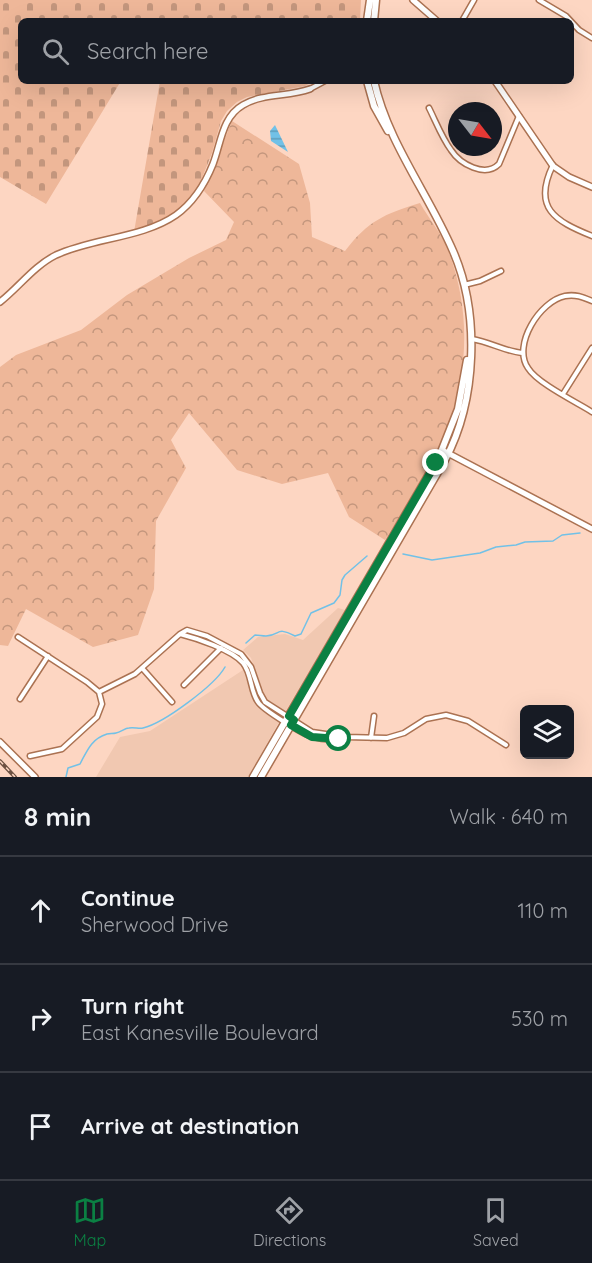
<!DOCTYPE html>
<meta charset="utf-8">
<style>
:root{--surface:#171b24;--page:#20242c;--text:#f1f3f6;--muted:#9ea1a6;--line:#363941;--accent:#0b8043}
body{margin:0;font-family:Quicksand,sans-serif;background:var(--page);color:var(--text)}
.controls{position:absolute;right:18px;bottom:18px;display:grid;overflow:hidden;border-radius:9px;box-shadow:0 6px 24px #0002}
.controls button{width:54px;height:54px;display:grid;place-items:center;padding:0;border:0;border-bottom:2px solid var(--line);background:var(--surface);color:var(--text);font:30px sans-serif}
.compass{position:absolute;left:448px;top:102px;width:54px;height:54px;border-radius:50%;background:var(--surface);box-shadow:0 6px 24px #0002;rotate:121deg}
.stop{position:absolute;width:18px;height:18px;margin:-14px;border:4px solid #0b8043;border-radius:50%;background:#fff}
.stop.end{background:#0b8043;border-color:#fff;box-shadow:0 2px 6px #0008}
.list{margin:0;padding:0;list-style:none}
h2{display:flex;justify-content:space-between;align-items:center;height:78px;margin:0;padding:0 24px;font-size:26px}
h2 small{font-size:20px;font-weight:400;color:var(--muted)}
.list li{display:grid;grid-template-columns:39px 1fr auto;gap:18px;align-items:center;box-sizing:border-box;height:108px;padding:0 24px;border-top:2px solid var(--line)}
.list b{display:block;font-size:22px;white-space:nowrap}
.list p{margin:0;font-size:20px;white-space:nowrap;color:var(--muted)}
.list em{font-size:20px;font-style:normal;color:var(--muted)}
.icon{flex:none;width:33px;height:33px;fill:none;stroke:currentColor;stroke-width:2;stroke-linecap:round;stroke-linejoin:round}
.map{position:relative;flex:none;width:592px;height:777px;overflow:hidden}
.search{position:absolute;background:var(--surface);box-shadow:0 6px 24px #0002;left:18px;right:18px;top:18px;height:66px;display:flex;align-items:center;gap:15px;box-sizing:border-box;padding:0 21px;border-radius:9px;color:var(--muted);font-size:22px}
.sheet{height:402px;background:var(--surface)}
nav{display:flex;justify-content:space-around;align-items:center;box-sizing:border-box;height:84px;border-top:2px solid var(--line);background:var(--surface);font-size:16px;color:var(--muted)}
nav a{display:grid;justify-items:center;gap:3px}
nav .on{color:var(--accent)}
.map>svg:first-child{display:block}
</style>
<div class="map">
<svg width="592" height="777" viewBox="0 0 592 777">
<defs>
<pattern id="forest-crowns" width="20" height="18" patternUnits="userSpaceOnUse" patternTransform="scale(1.5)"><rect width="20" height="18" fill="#eeb799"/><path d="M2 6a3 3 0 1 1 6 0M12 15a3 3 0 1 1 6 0" fill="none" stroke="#c3967d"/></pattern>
<pattern id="cemetery-stones" width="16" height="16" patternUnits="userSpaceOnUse" patternTransform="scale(1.5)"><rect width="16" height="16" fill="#eeb799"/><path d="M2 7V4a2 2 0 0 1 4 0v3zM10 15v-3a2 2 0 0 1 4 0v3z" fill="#c3967d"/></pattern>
<pattern id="water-rules" width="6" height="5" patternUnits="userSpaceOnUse" patternTransform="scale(1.5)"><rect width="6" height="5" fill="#71c1e7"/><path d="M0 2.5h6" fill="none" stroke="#5f9ebb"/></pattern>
</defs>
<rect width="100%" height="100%" fill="#fdd6c2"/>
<!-- built -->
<path fill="#f1c8b1" d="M338 608 345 610 285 712 269 702 264 695 251 658 243 650 258 637 285 634 303 640Z
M243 670 256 704 261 710 279 722 248 777H96L120 737 150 731Z"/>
<!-- forest -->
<path fill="url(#forest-crowns)" d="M232 121 299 164 310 203 312 237 345 251C368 221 384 214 420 203 429 219 442 234 448 250 470 307 469 367 449 424 434 465 408 503 385 540L349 517 328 473 282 484 237 470 189 413 171 440 186 468 156 521 154 589 138 635 93 647 26 609 8 646 0 645V367L16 355 81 330 127 295 189 258 226 240 234 222 204 191Z"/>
<!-- cemetery -->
<path fill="url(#cemetery-stones)" d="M0 0H361L360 21H21V81H121L46 204 0 177Z
M160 81H313L305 86 247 97 237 102 227 111 221 121 212 153 194 198 162 223 134 232Z"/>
<!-- water -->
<path fill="url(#water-rules)" d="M275 125 288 152 271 141 270 131Z"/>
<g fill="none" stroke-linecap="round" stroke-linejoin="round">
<!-- stream -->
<path stroke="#71c1e7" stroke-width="1.5" d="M403 554 432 560 480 553 496 547 516 545 525 542 553 541 562 535 580 533
M246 643 255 635C259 635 262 636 266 636 282 635 275 626 295 636L301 634 311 613 334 603 340 595 342 580 345 575 367 556
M66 777 68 768 80 764C87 751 91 739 107 734 110 733 113 734 116 733 121 732 125 728 129 728 134 727 139 729 143 728 164 723 215 685 225 667"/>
<!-- street casing -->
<g stroke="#ab7252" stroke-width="7">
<path id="street" d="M539 0 566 16 579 30 592 38
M462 21 474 0
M310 89 325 81
M429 108C436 122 442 138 451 150 460 164 485 178 499 164L519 116
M553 165C532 208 555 221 592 236
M464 285 480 281 501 271
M592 301C583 297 575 294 565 296 540 301 512 345 528 368 537 383 576 402 592 412
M472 339C490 342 504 351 522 353
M563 394 592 348
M180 634C196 638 232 650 243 663 252 674 250 691 258 702 263 710 304 735 313 737 323 740 336 740 346 737
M18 637 87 682 99 692 102 704 97 717 62 749 30 756
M142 668 172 702
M184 685 221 648
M99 692 135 674 180 634 187 630 207 636 241 654 251 667 260 693 265 702 312 732 346 737 387 738 404 733 426 719 446 715 468 721 506 745
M20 699 48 656
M371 738 374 716"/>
</g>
<!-- secondary casing -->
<g stroke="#ab7252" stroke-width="8">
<path id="secondary" d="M413 0 437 21
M495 81 553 166 569 177 592 187
M0 302C19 287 34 266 56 255 93 238 143 238 176 215 194 202 205 184 213 164 221 143 222 117 243 105 263 93 288 97 310 89
M442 450 592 529
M0 742 35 777"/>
</g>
<!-- primary casing -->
<g stroke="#ab7252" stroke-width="9">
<path id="primary" d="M367 21 370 0
M374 21 376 0
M367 81 374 106 388 131
M253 777 439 457 458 409 467 360
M261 777 445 460C477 400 480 313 453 251 428 193 388 143 374 81"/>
</g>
<!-- street -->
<use href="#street" stroke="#fff" stroke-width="4"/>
<!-- secondary -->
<use href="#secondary" stroke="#fff" stroke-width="5"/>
<!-- primary -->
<use href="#primary" stroke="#fff" stroke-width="6"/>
<!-- rail casing -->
<g stroke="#6d5142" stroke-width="4">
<path id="rail" d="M0 761 15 777"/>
</g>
<!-- rail -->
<use href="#rail" stroke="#fdd6c2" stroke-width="1.5" stroke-dasharray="4.5" stroke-linecap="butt"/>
</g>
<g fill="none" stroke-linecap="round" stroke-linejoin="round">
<!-- route -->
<path stroke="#0b8043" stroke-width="8" d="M339 739 312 737 291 725 294 720 289 716 436 463"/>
</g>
</svg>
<div class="controls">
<button><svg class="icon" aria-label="layers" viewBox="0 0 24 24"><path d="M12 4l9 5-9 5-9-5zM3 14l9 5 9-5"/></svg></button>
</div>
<svg class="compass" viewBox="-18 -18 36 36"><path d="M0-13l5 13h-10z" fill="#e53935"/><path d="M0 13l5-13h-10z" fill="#9ea1a6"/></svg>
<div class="stop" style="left:339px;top:739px"></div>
<div class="stop end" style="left:436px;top:463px"></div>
<div class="search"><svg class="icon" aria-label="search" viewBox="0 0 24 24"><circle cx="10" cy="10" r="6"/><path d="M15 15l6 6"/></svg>Search here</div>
</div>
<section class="sheet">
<h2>8 min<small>Walk · 640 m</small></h2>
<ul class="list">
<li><svg class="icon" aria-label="ahead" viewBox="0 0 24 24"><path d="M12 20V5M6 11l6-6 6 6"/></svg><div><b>Continue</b><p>Sherwood Drive</p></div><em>110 m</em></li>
<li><svg class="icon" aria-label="right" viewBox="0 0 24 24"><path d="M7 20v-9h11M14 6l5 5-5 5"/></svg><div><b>Turn right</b><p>East Kanesville Boulevard</p></div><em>530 m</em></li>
<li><svg class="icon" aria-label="arrive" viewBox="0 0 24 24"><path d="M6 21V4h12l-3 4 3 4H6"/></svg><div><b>Arrive at destination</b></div></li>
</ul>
</section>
<nav>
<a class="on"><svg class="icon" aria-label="map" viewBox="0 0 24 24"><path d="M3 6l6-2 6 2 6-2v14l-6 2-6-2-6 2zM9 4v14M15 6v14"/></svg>Map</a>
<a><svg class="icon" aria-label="directions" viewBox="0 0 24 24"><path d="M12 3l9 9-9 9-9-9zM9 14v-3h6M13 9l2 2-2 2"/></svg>Directions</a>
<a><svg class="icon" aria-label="saved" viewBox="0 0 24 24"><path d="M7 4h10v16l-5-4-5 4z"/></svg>Saved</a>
</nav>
